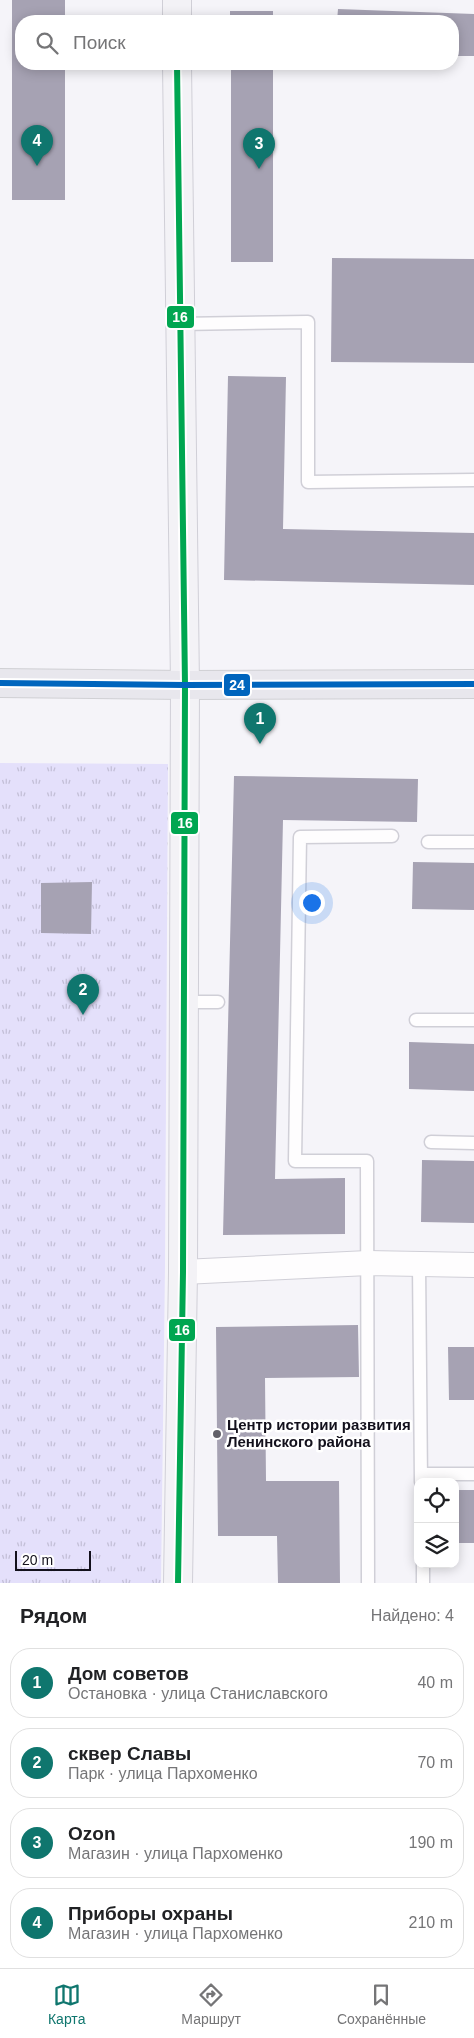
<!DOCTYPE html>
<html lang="ru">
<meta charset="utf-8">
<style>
:root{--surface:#fff;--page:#f6f6f6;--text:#202124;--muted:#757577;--line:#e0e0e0;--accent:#0f766e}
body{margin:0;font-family:Arial,sans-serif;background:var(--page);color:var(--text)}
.controls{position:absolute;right:15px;bottom:15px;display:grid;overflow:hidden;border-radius:10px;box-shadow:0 2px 12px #0003}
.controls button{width:45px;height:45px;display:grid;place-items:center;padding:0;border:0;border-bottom:1px solid var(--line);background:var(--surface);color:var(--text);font:25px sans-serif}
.scale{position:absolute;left:15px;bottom:12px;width:76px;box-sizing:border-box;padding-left:5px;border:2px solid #13111c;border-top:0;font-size:14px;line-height:18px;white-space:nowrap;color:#13111c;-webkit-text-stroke:4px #fff;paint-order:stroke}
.you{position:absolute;left:311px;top:902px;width:18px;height:18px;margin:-12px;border:4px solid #fff;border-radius:50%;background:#1a73e8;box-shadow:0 0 0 8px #1a73e833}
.badge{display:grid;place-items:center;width:32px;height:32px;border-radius:50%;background:var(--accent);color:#fff;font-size:16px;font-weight:700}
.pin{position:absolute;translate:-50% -41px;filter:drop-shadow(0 1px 2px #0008)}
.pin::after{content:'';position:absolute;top:26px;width:18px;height:15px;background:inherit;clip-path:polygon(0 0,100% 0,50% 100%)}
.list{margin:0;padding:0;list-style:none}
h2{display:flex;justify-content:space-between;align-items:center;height:65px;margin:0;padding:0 20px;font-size:21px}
h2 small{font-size:16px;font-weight:400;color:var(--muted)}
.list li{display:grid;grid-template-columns:32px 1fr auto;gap:15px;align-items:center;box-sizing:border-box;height:70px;margin:0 10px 10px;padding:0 10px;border:1px solid var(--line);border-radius:20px}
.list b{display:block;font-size:19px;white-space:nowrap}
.list p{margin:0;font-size:16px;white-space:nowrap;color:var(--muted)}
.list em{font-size:16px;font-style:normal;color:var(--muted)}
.icon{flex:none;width:28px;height:28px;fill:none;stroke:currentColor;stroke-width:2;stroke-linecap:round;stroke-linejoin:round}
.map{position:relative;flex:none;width:474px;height:1583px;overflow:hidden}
.search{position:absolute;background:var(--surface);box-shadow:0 2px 12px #0003;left:15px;right:15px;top:15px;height:55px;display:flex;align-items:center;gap:12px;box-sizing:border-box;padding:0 18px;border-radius:20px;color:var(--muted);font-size:19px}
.sheet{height:385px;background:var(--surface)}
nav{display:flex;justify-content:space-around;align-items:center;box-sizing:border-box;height:70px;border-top:1px solid var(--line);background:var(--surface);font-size:14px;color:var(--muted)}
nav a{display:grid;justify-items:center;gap:2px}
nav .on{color:var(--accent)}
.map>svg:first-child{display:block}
</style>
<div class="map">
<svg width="474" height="1583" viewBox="0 0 474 1583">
<defs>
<pattern id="park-tufts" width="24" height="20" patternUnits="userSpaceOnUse" patternTransform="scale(1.25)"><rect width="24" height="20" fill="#e4e0fb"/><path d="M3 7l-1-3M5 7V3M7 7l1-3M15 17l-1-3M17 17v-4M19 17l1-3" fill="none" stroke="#c3bfd7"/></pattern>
</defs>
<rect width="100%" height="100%" fill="#f5f4f9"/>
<!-- park -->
<path fill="url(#park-tufts)" d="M0 763 168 764 165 1266 161 1583H0Z"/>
<!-- building -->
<path fill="#a6a2b3" d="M12 0H65V21H21V64H65V200H12Z
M338 9 474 14V56H453V21H337Z
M230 11H273V21H230Z
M231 64H273V262H231Z
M332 258 474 259V363L331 362Z
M228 376 286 377 283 529 474 533V585L224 580Z
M234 776 418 779 417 822 283 820 275 1179 345 1178V1234L223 1235Z
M413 862 474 863V910L412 909Z
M92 882 91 934 41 933V883Z
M409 1042 474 1044V1091L409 1089Z
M422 1160 474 1161V1223L421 1222Z
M358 1325 359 1377 265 1378 266 1481H339L340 1583H278L277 1536H218L216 1327Z
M448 1347H474V1400H449Z
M455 1490H474V1543H455Z"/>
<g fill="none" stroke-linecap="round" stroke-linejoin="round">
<!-- lane casing -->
<g stroke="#d0cfd7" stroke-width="15">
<path id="lane" d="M179 324 308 322V482L474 480
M428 842H474
M183 1002H218
M416 1020H474
M431 1142 474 1143
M419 1264 421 1482
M421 1474H474
M423 1564V1583
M368 1583 367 1161H295L300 837 392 836"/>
</g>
<!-- street casing -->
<g stroke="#d0cfd7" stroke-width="26">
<path id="street" d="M183 1272 368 1263 474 1265"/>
</g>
<!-- secondary casing -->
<g stroke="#d0cfd7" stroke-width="30">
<path id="secondary" d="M177 0V21
M177 64 185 685 183 1272 178 1583"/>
</g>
<!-- primary casing -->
<g stroke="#d0d0d4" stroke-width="30">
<path id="primary" d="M0 683 185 685 474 684"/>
</g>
<!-- lane -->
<use href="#lane" stroke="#fefdfe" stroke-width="12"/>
<!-- street -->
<use href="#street" stroke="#fefdfe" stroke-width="24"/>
<!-- secondary -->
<use href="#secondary" stroke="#f3f2f6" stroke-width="28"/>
<!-- primary -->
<use href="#primary" stroke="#e8e7ed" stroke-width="28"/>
<!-- bus-1 casing -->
<g stroke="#fff" stroke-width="10">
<path id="bus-1" d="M177 64 185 685 183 1272 178 1583"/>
</g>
<!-- bus-2 casing -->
<g stroke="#fff" stroke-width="10">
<path id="bus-2" d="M0 683 185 685 474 684"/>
</g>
<!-- bus-1 -->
<use href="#bus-1" stroke="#00a651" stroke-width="6"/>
<!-- bus-2 -->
<use href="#bus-2" stroke="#0065bd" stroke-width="6"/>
</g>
<!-- markers -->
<circle fill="#626069" stroke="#fff" stroke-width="2" cx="217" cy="1434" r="5"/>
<g text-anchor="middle" stroke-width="5" stroke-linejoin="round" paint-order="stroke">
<!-- poi labels -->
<g font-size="15" font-weight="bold" fill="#13111c" stroke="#fff" text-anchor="start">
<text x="227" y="1430">Центр истории развития<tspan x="227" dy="17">Ленинского района</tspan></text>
</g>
</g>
<g stroke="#fff" stroke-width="2">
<rect x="166" y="305" width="29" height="24" rx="5" fill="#00a651"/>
<rect x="223" y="673" width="28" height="24" rx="5" fill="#0065bd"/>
<rect x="170" y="811" width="29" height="24" rx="5" fill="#00a651"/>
<rect x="168" y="1318" width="28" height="24" rx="5" fill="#00a651"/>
</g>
<g font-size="14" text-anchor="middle" font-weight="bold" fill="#fff">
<text x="180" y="322">16</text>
<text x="237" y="690">24</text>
<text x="185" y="828">16</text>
<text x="182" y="1335">16</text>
</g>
</svg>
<div class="controls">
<button><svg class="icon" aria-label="locate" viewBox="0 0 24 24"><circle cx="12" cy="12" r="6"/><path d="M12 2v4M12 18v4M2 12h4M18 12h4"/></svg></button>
<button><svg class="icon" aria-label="layers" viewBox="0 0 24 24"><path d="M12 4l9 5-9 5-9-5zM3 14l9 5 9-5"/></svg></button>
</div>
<div class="scale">20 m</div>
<div class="you"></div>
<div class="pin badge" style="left:260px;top:744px">1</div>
<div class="pin badge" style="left:83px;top:1015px">2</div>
<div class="pin badge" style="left:259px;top:169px">3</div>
<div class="pin badge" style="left:37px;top:166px">4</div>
<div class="search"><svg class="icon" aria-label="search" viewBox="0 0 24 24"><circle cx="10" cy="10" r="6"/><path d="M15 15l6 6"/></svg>Поиск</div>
</div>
<section class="sheet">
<h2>Рядом<small>Найдено: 4</small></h2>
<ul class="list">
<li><span class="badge">1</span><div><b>Дом советов</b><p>Остановка · улица Станиславского</p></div><em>40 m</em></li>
<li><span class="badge">2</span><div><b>сквер Славы</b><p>Парк · улица Пархоменко</p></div><em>70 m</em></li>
<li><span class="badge">3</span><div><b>Ozon</b><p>Магазин · улица Пархоменко</p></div><em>190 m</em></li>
<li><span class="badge">4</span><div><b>Приборы охраны</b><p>Магазин · улица Пархоменко</p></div><em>210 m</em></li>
</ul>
</section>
<nav>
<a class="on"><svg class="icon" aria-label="map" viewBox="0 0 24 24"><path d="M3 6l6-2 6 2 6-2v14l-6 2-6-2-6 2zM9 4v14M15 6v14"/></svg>Карта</a>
<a><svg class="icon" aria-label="directions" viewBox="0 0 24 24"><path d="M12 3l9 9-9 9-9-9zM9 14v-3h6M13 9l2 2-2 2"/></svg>Маршрут</a>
<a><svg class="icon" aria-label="saved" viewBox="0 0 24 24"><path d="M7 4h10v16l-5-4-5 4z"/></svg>Сохранённые</a>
</nav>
